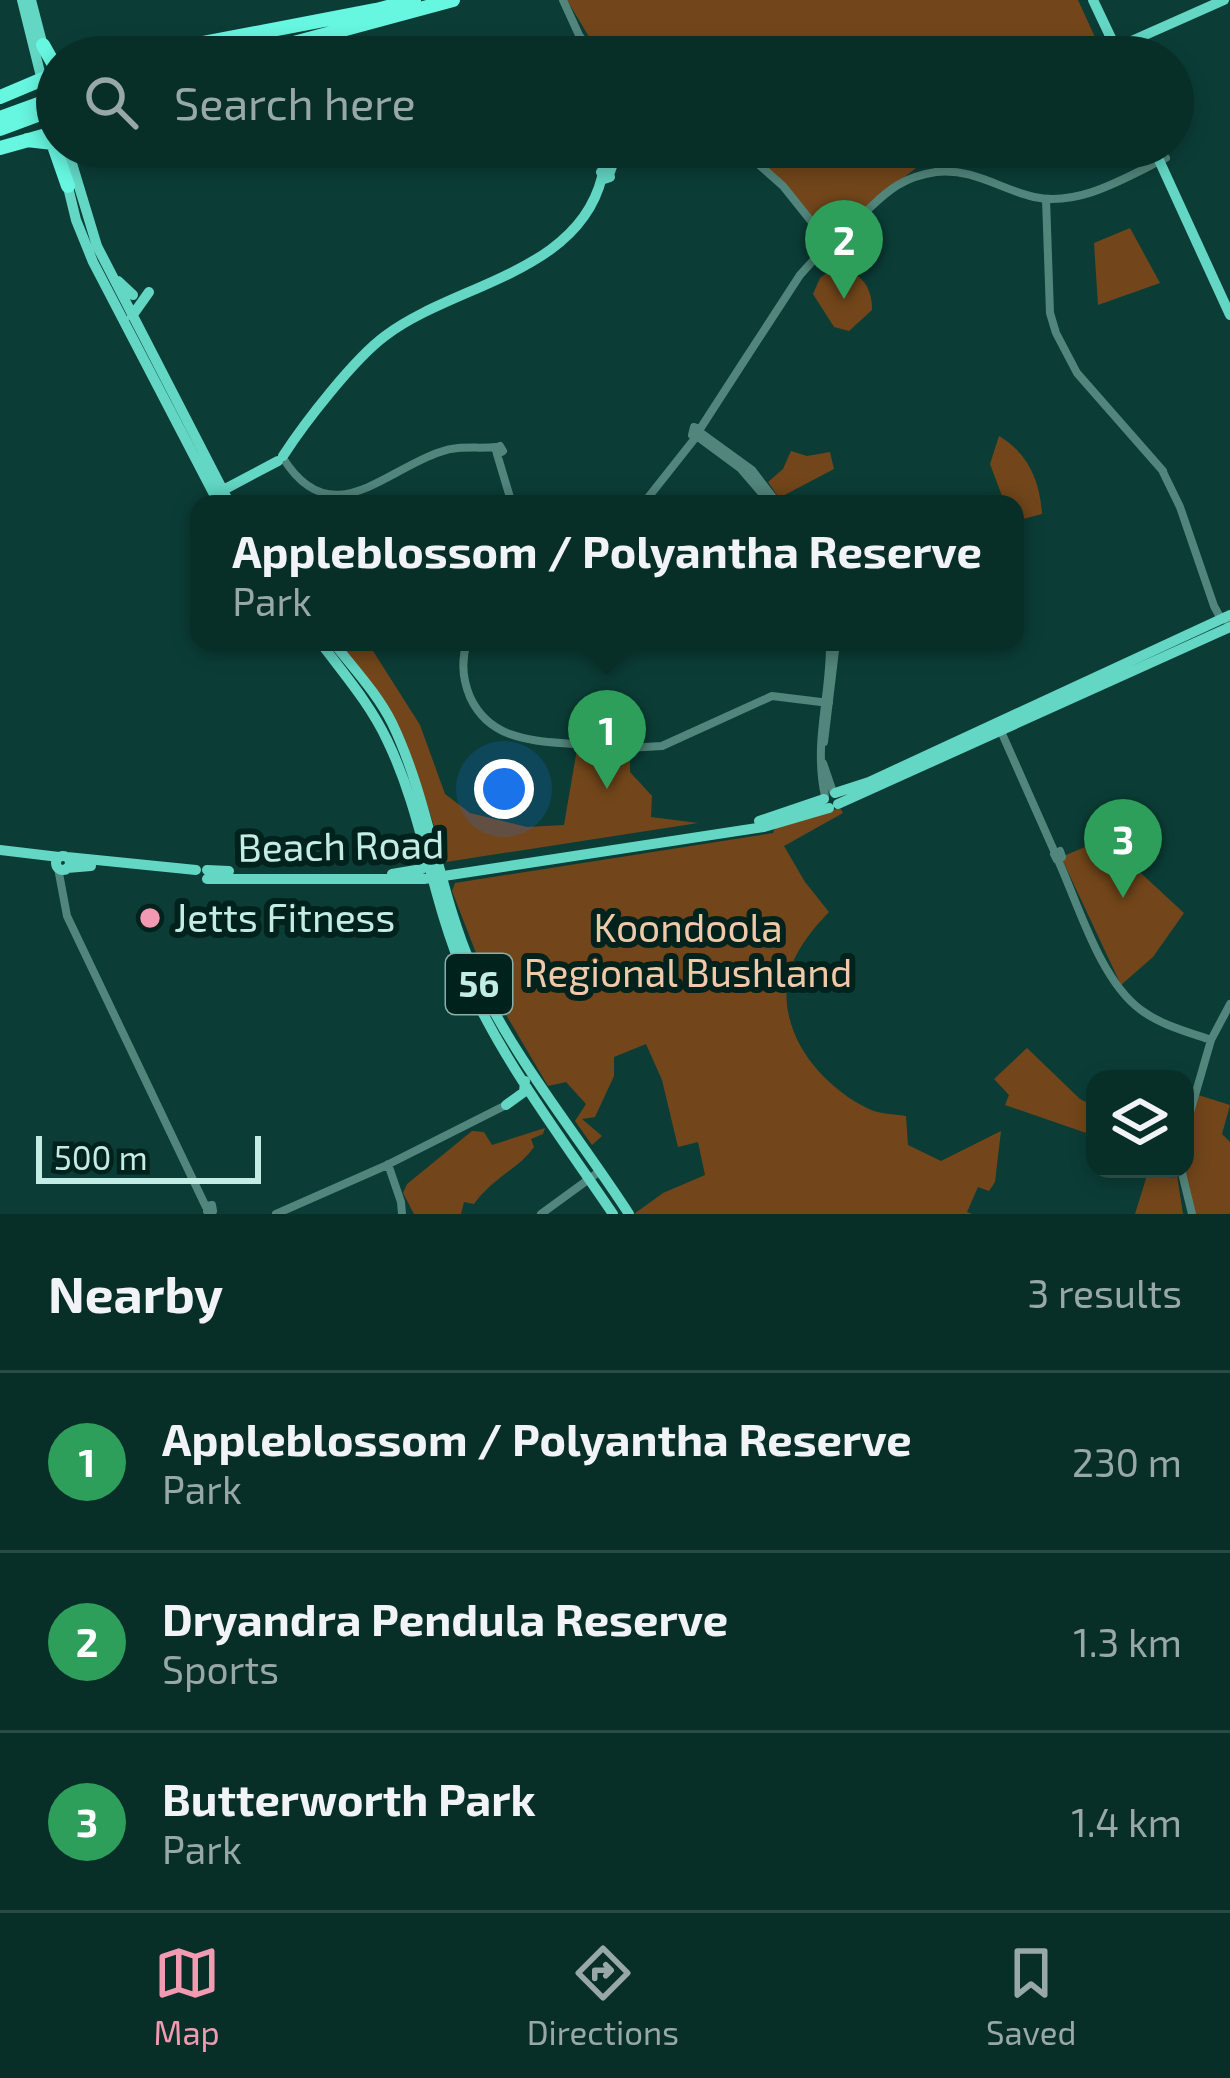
<!DOCTYPE html>
<style>
:root{--surface:#082e28;--page:#163a34;--text:#f1f3f6;--muted:#98a8a8;--line:#294a45;--accent:#f19ab2}
body{margin:0;font-family:"Exo 2",sans-serif;background:var(--page);color:var(--text)}
.controls{position:absolute;right:36px;bottom:36px;display:grid;overflow:hidden;border-radius:24px;box-shadow:0 6px 18px #0003}
.controls button{width:108px;height:108px;display:grid;place-items:center;padding:0;border:0;border-bottom:3px solid var(--line);background:var(--surface);color:var(--text);font:60px sans-serif}
.scale{position:absolute;left:36px;bottom:30px;width:225px;box-sizing:border-box;padding-left:12px;border:6px solid #c3ece4;border-top:0;font-size:33px;line-height:42px;white-space:nowrap;color:#c3ece4;-webkit-text-stroke:9px #00221d;paint-order:stroke}
.you{position:absolute;left:504px;top:789px;width:42px;height:42px;margin:-30px;border:9px solid #fff;border-radius:50%;background:#1a73e8;box-shadow:0 0 0 18px #1a73e833}
.badge{display:grid;place-items:center;width:78px;height:78px;border-radius:50%;background:var(--accent);color:#fff;font-size:39px;font-weight:700}
.pin{position:absolute;translate:-50% -99px;filter:drop-shadow(0 3px 6px #0008)}
.pin::after{content:'';position:absolute;top:63px;width:42px;height:36px;background:inherit;clip-path:polygon(0 0,100% 0,50% 100%)}
.popup{position:absolute;left:190px;top:495px;width:834px;height:156px;box-sizing:border-box;display:grid;place-content:center;border-radius:24px;background:var(--surface);filter:drop-shadow(0 3px 9px #0005);font-size:39px;white-space:nowrap;color:var(--muted)}
.popup b{font-size:45px;color:var(--text)}
.popup::after{content:'';position:absolute;left:50%;top:100%;margin-left:-24px;border:24px solid transparent;border-top-color:var(--surface)}
.list{margin:0;padding:0;list-style:none}
h2{display:flex;justify-content:space-between;align-items:center;height:156px;margin:0;padding:0 48px;font-size:51px}
h2 small{font-size:39px;font-weight:400;color:var(--muted)}
.list li{display:grid;grid-template-columns:78px 1fr auto;gap:36px;align-items:center;box-sizing:border-box;height:180px;padding:0 48px;border-top:3px solid var(--line)}
.list b{display:block;font-size:45px;white-space:nowrap}
.list p{margin:0;font-size:39px;white-space:nowrap;color:var(--muted)}
.list em{font-size:39px;font-style:normal;color:var(--muted)}
.icon{flex:none;width:66px;height:66px;fill:none;stroke:currentColor;stroke-width:2;stroke-linecap:round;stroke-linejoin:round}
.map{position:relative;flex:none;width:1230px;height:1214px;overflow:hidden}
.search{position:absolute;background:var(--surface);box-shadow:0 6px 18px #0003;left:36px;right:36px;top:36px;height:132px;display:flex;align-items:center;gap:30px;box-sizing:border-box;padding:0 42px;border-radius:66px;color:var(--muted);font-size:45px}
.sheet{height:696px;background:var(--surface)}
nav{display:flex;justify-content:space-around;align-items:center;box-sizing:border-box;height:168px;border-top:3px solid var(--line);background:var(--surface);font-size:33px;color:var(--muted)}
nav a{display:grid;justify-items:center;gap:6px}
nav .on{color:var(--accent)}
.map>svg:first-child{display:block}
</style>
<div class="map">
<svg width="1230" height="1214" viewBox="0 0 1230 1214">
<rect width="100%" height="100%" fill="#0b3d36"/>
<!-- green -->
<path fill="#72461a" d="M567 0H1078L1104 57H601Z
M747 147H942L840 229H823Z
M1130 228 1160 283 1098 305 1094 243Z
M833 268C858 268 873 286 872 310L849 331 834 327 813 294 820 278Z
M999 436C1028 453 1040 481 1042 514L1015 521V504H1005L990 464Z
M791 451 807 456 830 452 834 469 779 498 768 482 783 469Z
M353 642 368 643 420 725 445 794 470 813 527 827 564 825 577 749 630 752V772L652 796 651 817 698 823 446 862 413 762 345 652Z
M840 808 843 813 784 846 805 882 829 912C810 932 791 955 787 984 781 1038 823 1087 869 1109 880 1114 894 1114 906 1116L908 1145 941 1161 1001 1131 995 1182 989 1191 978 1187 967 1212 972 1214H634L663 1193 705 1175 698 1142 678 1147 662 1080 646 1044 614 1057V1076L595 1117 582 1119 602 1136 592 1145 575 1121 586 1104 566 1082 548 1086 488 984 452 891 455 883 773 833 776 825Z
M1122 836 1130 863 1184 913 1153 957 1121 985 1061 857 1109 837Z
M1027 1048 1080 1099 1095 1107V1136L1005 1105 1009 1095 994 1079Z
M1195 1094 1230 1105 1222 1134 1230 1142V1214H1194L1183 1169Z
M545 1128 543 1134 531 1139 534 1147C518 1170 494 1176 474 1204L464 1202 461 1214H414L403 1193 407 1184 472 1131 484 1132 492 1145Z
M1149 1169H1176L1183 1214H1135Z"/>
<g fill="none" stroke-linecap="round" stroke-linejoin="round">
<!-- minor -->
<path stroke="#52867c" stroke-width="8" d="M563 0 579 35 595 57
M739 147 783 186 823 236
M1046 199 1050 313 1056 333 1077 373 1163 471
M823 237a6 6 0 1 1 12 0a6 6 0 1 1-12 0Z
M833 232C873 219 879 180 936 172 973 168 1000 189 1034 197 1080 207 1126 177 1166 158
M744 361 800 275 829 243
M694 427 700 429 699 436 692 435Z
M700 429 744 361
M701 433 752 470 778 504
M698 437 740 468 771 504
M500 446 503 451 498 454 495 449Z
M497 454 512 504
M283 458C331 535 385 470 440 452 459 445 477 449 496 447
M1163 472 1180 507 1214 606 1220 617 1230 622
M643 504 696 437
M467 642C461 661 462 678 470 697 495 751 554 738 603 748
M1000 729 1055 853
M824 742 836 642
M609 749 662 746 772 696 829 703
M823 763 833 792
M825 796C813 742 831 695 830 642
M1060 851 1062 857 1057 860 1054 854Z
M1058 860C1079 906 1100 980 1141 1010 1161 1025 1188 1032 1211 1040
M58 868 67 916 206 1207
M1185 1130 1211 1040 1230 1004
M388 1164 401 1202 402 1214
M1181 1169 1192 1214
M212 1205 213 1211H207V1206Z
M276 1214 385 1166 510 1103
M541 1214 600 1171"/>
<!-- major -->
<path stroke="#63d6c4" stroke-width="10" d="M22 0 56 137
M31 0 44 50
M1093 0 1120 57
M1109 51 1224 0
M67 147 97 246 230 504
M1153 147 1230 315
M607 170 610 177 604 179 601 172Z
M610 172 619 147
M67 183 76 220 93 262 219 504
M118 281 133 295
M132 316 149 292
M283 456C305 422 354 359 385 336 453 284 578 274 602 177
M215 488H227L278 461
M320 642C344 674 370 704 387 740 423 814 431 898 464 974 501 1059 561 1137 613 1214
M333 642C353 668 377 693 392 723 429 800 438 889 472 967 511 1056 576 1132 629 1214
M835 793 869 782 1230 615
M838 804 1230 627
M759 821 824 799
M0 850 59 857
M56 863a7 7 0 1 1 14 0a7 7 0 1 1-14 0Z
M67 857 196 870
M67 868 91 866
M207 870 229 871
M392 874 422 869 428 862
M207 879H424L764 827 829 808
M506 1105 524 1092 525 1081"/>
<!-- highway -->
<path stroke="#67f6e0" stroke-width="14" d="M369 12 414 0
M43 45 57 70
M130 57 376 10
M202 57 238 47
M242 57 453 0
M0 97 57 73
M0 118 41 103
M0 129 43 113
M27 140 53 143 68 186
M0 148 57 132"/>
<!-- highway-bridge -->
<path stroke="#67f6e0" stroke-width="14" d="M41 103 57 98
M43 113 57 109"/>
</g>
<!-- markers -->
<circle fill="#f19ab2" stroke="#00221d" stroke-width="4.5" cx="150" cy="918" r="12"/>
<g text-anchor="middle" stroke-width="12" stroke-linejoin="round" paint-order="stroke">
<!-- shield labels -->
<rect fill="#00221d" stroke="#88afa8" stroke-width="3" x="446" y="954" width="66" height="60" rx="9"/>
<g font-size="36" font-weight="bold" fill="#c3ece4">
<text x="479" y="997">56</text>
</g>
<!-- street labels -->
<g font-size="39" fill="#c3ece4" stroke="#00221d">
<text transform="translate(341 846) rotate(-1)" y="14">Beach Road</text>
</g>
<!-- poi labels -->
<g font-size="39" fill="#c3ece4" stroke="#00221d" text-anchor="start">
<text x="174" y="932">Jetts Fitness</text>
</g>
<!-- park labels -->
<g font-size="39" fill="#f1c9a8" stroke="#00221d">
<text x="688" y="942">Koondoola<tspan x="688" dy="45">Regional Bushland</tspan></text>
</g>
</g>
</svg>
<div class="controls">
<button><svg class="icon" aria-label="layers" viewBox="0 0 24 24"><path d="M12 4l9 5-9 5-9-5zM3 14l9 5 9-5"/></svg></button>
</div>
<div class="scale">500 m</div>
<div class="you"></div>
<div class="pin badge" style="left:607px;top:789px;background:#2e9e5b">1</div>
<div class="popup"><b>Appleblossom / Polyantha Reserve</b>Park</div>
<div class="pin badge" style="left:844px;top:299px;background:#2e9e5b">2</div>
<div class="pin badge" style="left:1123px;top:898px;background:#2e9e5b">3</div>
<div class="search"><svg class="icon" aria-label="search" viewBox="0 0 24 24"><circle cx="10" cy="10" r="6"/><path d="M15 15l6 6"/></svg>Search here</div>
</div>
<section class="sheet">
<h2>Nearby<small>3 results</small></h2>
<ul class="list">
<li><span class="badge" style="background:#2e9e5b">1</span><div><b>Appleblossom / Polyantha Reserve</b><p>Park</p></div><em>230 m</em></li>
<li><span class="badge" style="background:#2e9e5b">2</span><div><b>Dryandra Pendula Reserve</b><p>Sports</p></div><em>1.3 km</em></li>
<li><span class="badge" style="background:#2e9e5b">3</span><div><b>Butterworth Park</b><p>Park</p></div><em>1.4 km</em></li>
</ul>
</section>
<nav>
<a class="on"><svg class="icon" aria-label="map" viewBox="0 0 24 24"><path d="M3 6l6-2 6 2 6-2v14l-6 2-6-2-6 2zM9 4v14M15 6v14"/></svg>Map</a>
<a><svg class="icon" aria-label="directions" viewBox="0 0 24 24"><path d="M12 3l9 9-9 9-9-9zM9 14v-3h6M13 9l2 2-2 2"/></svg>Directions</a>
<a><svg class="icon" aria-label="saved" viewBox="0 0 24 24"><path d="M7 4h10v16l-5-4-5 4z"/></svg>Saved</a>
</nav>
